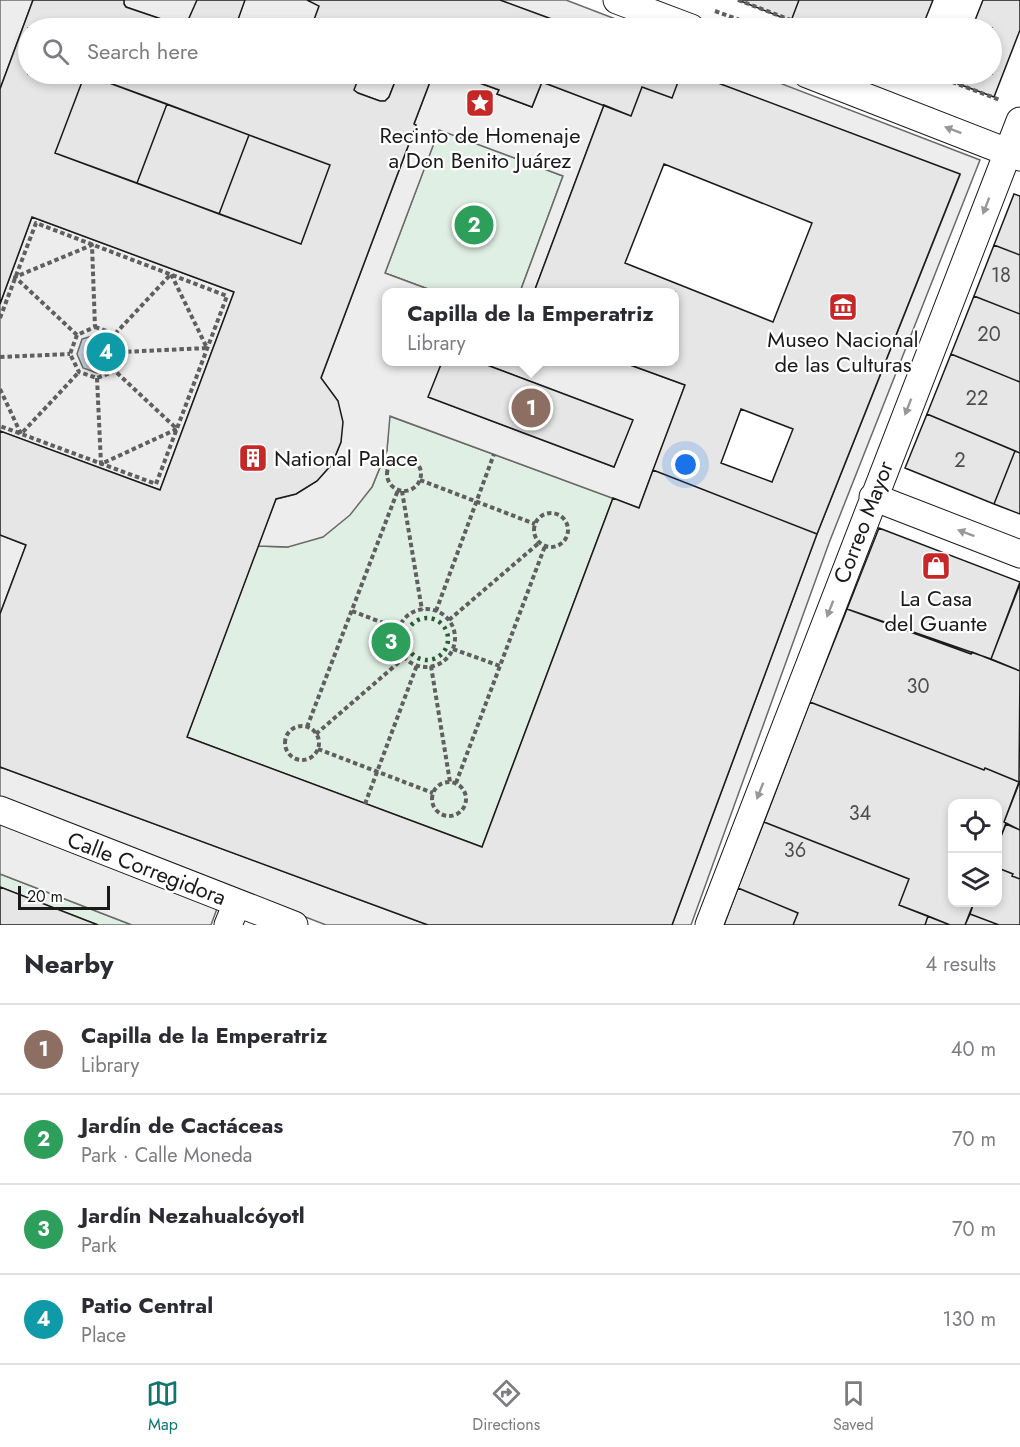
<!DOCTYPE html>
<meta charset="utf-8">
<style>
:root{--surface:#fff;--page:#f2f2f3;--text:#2b2b33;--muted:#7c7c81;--line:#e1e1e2;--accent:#0f766e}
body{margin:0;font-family:Jost,sans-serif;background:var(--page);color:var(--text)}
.controls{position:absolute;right:18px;bottom:18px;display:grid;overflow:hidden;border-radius:12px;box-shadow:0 3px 9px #0003}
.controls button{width:54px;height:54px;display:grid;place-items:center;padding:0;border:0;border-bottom:2px solid var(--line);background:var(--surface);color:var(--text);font:30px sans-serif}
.scale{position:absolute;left:18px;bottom:15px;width:92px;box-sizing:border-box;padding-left:6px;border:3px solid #1a1a1a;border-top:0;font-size:16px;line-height:21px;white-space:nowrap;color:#1a1a1a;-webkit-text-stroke:4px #fff;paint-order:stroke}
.you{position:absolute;left:686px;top:465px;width:21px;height:21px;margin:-15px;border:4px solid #fff;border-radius:50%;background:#1a73e8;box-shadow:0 0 0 9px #1a73e833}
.badge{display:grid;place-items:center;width:39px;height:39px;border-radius:50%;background:var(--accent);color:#fff;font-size:20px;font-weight:700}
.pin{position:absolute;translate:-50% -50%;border:3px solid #fff;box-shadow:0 2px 6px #0006}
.popup{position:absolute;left:382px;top:288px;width:297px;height:78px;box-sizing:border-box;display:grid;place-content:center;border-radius:12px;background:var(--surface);filter:drop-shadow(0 2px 4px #0005);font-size:20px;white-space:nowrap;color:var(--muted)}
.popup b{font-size:22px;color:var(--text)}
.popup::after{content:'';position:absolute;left:50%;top:100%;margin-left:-12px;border:12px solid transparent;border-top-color:var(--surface)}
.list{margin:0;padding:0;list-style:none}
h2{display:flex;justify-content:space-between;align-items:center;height:78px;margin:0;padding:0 24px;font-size:26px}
h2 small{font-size:20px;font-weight:400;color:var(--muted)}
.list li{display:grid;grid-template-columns:39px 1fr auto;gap:18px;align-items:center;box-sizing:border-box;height:90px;padding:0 24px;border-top:2px solid var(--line)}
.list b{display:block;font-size:22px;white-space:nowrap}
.list p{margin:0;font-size:20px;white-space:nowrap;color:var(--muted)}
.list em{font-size:20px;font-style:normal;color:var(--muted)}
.icon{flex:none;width:33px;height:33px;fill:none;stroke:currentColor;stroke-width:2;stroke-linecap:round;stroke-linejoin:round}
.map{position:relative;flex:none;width:1020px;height:925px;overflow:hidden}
.search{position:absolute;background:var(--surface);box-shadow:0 3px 9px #0003;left:18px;right:18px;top:18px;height:66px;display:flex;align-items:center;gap:15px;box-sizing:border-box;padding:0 21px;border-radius:33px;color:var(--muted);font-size:22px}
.sheet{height:438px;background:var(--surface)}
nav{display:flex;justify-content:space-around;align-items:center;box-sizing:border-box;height:84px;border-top:2px solid var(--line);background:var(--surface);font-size:16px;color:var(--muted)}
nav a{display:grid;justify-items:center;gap:3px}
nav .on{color:var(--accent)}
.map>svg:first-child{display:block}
</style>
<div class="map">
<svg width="1020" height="925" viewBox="0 0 1020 925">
<rect width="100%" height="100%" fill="#fff"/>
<!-- green -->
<path fill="#e0efe3" stroke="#6a6a6a" stroke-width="1.5" d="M439 129 563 176 520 292H436L385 273Z
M389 416 613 498 482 847 187 737 258 546 288 547 372 487 387 450Z
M0 874 132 925H98L0 887Z"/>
<!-- parking -->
<path fill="#ededed" stroke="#6a6a6a" stroke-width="1.5" d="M0 0H33L0 89Z
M124 0H307L382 28H186L126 7 124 4Z
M500 0H566L639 28H576Z
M305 74H398L389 97 385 101H380Z
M433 74H455L499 90 497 94 532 107 542 82 604 105 534 292H520L563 176 439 130 385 273 436 292H387V362H442L429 397 614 467 632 420 479 362H622L685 385 639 508 390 416 387 450 372 487 350 515 323 537 288 547 258 546 276 499 296 494 317 481 332 464 341 442 338 401 321 378 416 125 414 124Z
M694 74H756L980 160 829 543 691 925H672L817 534 960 175Z
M32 217 234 292 160 490 0 431V304Z
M0 535 26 545 0 614Z
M0 767 428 925H326L0 798Z
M0 823 218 906 211 925H132L0 874Z"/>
<!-- water -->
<path fill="#c6d2dc" stroke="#6a6a6a" stroke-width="1.5" d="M95 335 110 340 115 352 110 366 97 373 83 368 77 354 82 339Z"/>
<!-- building -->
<path fill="#e6e6e6" stroke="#1a1a1a" stroke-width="1.5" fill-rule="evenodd" d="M33 0H124V4L126 7 185 27 197 0H245L235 28H28V74H360L354 90 358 93 380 101H385L389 97 398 74H433L414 124 416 125 321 378 338 401 343 422 341 442 332 464 317 481 296 494 276 499 187 737 482 847 613 498 639 508 653 470 817 534 672 925H428L0 767V614L26 545 0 535V431L160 490 234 292 32 217 0 304V89ZM85 74 330 165 301 244 55 153Z
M307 0H500L576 28H311L319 6Z
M738 0H799L791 21Z
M799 0H933L925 20 947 28H812L791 21Z
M983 0H1020V30L994 97 931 74H992V28H972Z
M85 74 167 104 137 183 55 153Z
M455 74H681L672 98 642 87 631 116 542 82 532 107 497 94 499 90Z
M681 74H694L960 174 817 534 653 470 685 385 622 362H675V292H534L604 105 631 116 642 87 672 98ZM664 164 812 223 773 322 625 263ZM741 409 793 429 772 482 721 463Z
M167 104 249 135 219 214 137 183Z
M249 135 330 165 301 244 219 214Z
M1014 194 1020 196V255L994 245Z
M994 245 1020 255V314L974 296Z
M974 296 1020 314V382L951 354Z
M951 354 1020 382V453L927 414Z
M442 362H479L633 420 614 467 428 397Z
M927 414 1015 451 994 504 905 468Z
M1015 451 1020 453V514L994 504Z
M879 528 1020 582 991 659 847 609Z
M1020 584V671L991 659Z
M847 609 971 654 972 652 1020 671 1019 782 985 768 984 770 810 702Z
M810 702 984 770 985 768 1019 782 1004 822 1006 823 998 844V804H952V902H974L965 925H950L899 905 909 879 764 822Z
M1020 781V830L1004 822Z
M764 822 909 879 899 905 928 916 925 925H793L798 913 738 888Z
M1006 824 1020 830V879L1012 876 1013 874 998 868V844Z
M998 868 1013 874 1012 876 1020 879V925H999L970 914 974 902H998Z
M0 887 98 925H0Z
M738 888 798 913 793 925H724Z
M970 914 999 925H965Z
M928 916 950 925H925Z"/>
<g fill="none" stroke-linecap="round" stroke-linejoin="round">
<!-- minor casing -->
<g stroke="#1a1a1a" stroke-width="29">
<path id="minor" d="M617 0 691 28
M807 74 1020 157
M873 497 1020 554
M0 810 294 925
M228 925 237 903
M709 925 1020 121"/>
</g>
<!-- path -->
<path stroke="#5f5f5f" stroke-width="4" stroke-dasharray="4.5 3" stroke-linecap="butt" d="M738 0 812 28
M715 11 762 28
M931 74 1000 100
M0 318 36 223 227 296 156 484 0 426
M95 327 115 334 122 352 115 371 97 378 79 372 70 354 77 335Z
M115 334 171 274 207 348 122 352
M77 335 15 277 92 245 95 327
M0 357 70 354
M97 378 101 464 177 429 115 371
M0 389 21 434 79 372
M387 474a17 17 0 1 1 34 0a17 17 0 1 1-34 0Z
M420 480 535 524
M402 491 422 610
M534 530a17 17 0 1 1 34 0a17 17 0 1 1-34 0Z
M397 638a29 29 0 1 1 58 0a29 29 0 1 1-58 0Z
M352 611 399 629
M436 611 494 454
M449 620 540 542
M453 649 500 666
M431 666 450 782
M285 743a17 17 0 1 1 34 0a17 17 0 1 1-34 0Z
M307 727 398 490
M316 734 405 657
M318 749 433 793
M432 799a17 17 0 1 1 34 0a17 17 0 1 1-34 0Z
M456 783 545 546
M365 804 417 665"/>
<!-- minor -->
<use href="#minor" stroke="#fff" stroke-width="27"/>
<!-- hedge -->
<path stroke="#2b5a34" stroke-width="4.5" stroke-dasharray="3 4.5" stroke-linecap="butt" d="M406 639a21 21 0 1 1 42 0a21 21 0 1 1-42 0Z"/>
</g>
<!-- one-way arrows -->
<defs><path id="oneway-solid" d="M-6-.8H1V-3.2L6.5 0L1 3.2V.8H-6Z" transform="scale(1.5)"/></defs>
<g fill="#989898">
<use href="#oneway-solid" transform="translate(953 130) rotate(-159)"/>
<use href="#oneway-solid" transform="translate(986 206) rotate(111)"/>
<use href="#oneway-solid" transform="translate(908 407) rotate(111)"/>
<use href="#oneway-solid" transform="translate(966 533) rotate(-159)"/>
<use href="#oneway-solid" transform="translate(830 609) rotate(111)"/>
<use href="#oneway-solid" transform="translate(760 791) rotate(111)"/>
</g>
<!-- icons -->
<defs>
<g id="sight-square" transform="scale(1.5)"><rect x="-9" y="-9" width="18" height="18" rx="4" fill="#c62828" stroke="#fff"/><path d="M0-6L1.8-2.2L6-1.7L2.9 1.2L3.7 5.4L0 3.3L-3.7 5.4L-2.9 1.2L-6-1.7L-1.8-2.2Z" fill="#fff"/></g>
<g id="museum-square" transform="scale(1.5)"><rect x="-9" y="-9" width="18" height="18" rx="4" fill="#c62828" stroke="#fff"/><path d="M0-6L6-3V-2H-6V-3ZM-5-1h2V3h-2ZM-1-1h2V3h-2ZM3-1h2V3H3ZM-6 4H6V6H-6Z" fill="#fff"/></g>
<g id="building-square" transform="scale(1.5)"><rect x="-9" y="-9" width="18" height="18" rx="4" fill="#c62828" stroke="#fff"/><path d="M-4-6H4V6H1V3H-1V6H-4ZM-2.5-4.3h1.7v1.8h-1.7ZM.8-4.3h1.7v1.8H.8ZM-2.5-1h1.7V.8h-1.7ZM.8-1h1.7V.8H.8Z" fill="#fff"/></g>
<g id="shop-square" transform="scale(1.5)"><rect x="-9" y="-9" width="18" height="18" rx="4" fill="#c62828" stroke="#fff"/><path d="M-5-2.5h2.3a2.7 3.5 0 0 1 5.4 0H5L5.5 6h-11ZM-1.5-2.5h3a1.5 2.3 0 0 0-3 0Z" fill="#fff"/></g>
</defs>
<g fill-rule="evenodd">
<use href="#sight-square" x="480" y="103"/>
<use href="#museum-square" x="843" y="307"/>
<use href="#building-square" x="253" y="458"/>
<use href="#shop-square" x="936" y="566"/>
</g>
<g text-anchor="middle" stroke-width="4.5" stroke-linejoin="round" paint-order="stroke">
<!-- number labels -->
<g font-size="20" fill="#4d4d4d">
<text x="1001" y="282">18</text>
<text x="989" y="341">20</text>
<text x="977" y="405">22</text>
<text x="960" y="467">2</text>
<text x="918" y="693">30</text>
<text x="860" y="820">34</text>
<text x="795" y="857">36</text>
</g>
<!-- poi labels -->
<g font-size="22" fill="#1a1a1a" stroke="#fff">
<text x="480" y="143">Recinto de Homenaje<tspan x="480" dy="25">a Don Benito Juárez</tspan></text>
<text x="843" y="347">Museo Nacional<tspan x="843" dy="25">de las Culturas</tspan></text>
<text x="274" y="466" text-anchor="start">National Palace</text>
<text x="936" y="606">La Casa<tspan x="936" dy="25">del Guante</tspan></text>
</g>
<!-- street labels -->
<g font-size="22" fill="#1a1a1a" stroke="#fff">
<text transform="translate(863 522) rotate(-69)" y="8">Correo Mayor</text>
<text transform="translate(147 868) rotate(21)" y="8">Calle Corregidora</text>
</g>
</g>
</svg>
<div class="controls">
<button><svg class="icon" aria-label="locate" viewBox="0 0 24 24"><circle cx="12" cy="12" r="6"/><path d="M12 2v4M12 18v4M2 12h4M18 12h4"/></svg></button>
<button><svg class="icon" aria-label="layers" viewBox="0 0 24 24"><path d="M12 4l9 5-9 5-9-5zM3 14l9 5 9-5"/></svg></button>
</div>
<div class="scale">20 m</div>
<div class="you"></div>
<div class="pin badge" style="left:531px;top:408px;background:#8d6e63">1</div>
<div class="popup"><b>Capilla de la Emperatriz</b>Library</div>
<div class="pin badge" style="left:474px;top:225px;background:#2e9e5b">2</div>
<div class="pin badge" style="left:391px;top:642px;background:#2e9e5b">3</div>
<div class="pin badge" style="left:106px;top:352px;background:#0f9aa8">4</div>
<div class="search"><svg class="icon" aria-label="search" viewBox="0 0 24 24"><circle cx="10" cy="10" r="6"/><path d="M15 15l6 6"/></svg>Search here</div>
</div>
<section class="sheet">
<h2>Nearby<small>4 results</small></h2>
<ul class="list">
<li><span class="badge" style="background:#8d6e63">1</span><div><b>Capilla de la Emperatriz</b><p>Library</p></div><em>40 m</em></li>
<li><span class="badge" style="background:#2e9e5b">2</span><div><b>Jardín de Cactáceas</b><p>Park · Calle Moneda</p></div><em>70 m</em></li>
<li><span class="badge" style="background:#2e9e5b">3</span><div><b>Jardín Nezahualcóyotl</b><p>Park</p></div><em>70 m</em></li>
<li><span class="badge" style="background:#0f9aa8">4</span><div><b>Patio Central</b><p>Place</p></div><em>130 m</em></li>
</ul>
</section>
<nav>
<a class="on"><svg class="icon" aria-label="map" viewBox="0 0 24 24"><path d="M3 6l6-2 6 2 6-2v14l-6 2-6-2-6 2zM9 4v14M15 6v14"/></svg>Map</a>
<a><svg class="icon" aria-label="directions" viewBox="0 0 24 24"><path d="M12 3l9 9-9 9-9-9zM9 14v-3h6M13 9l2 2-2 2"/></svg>Directions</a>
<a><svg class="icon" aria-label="saved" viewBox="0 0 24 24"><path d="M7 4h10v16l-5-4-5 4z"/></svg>Saved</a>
</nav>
